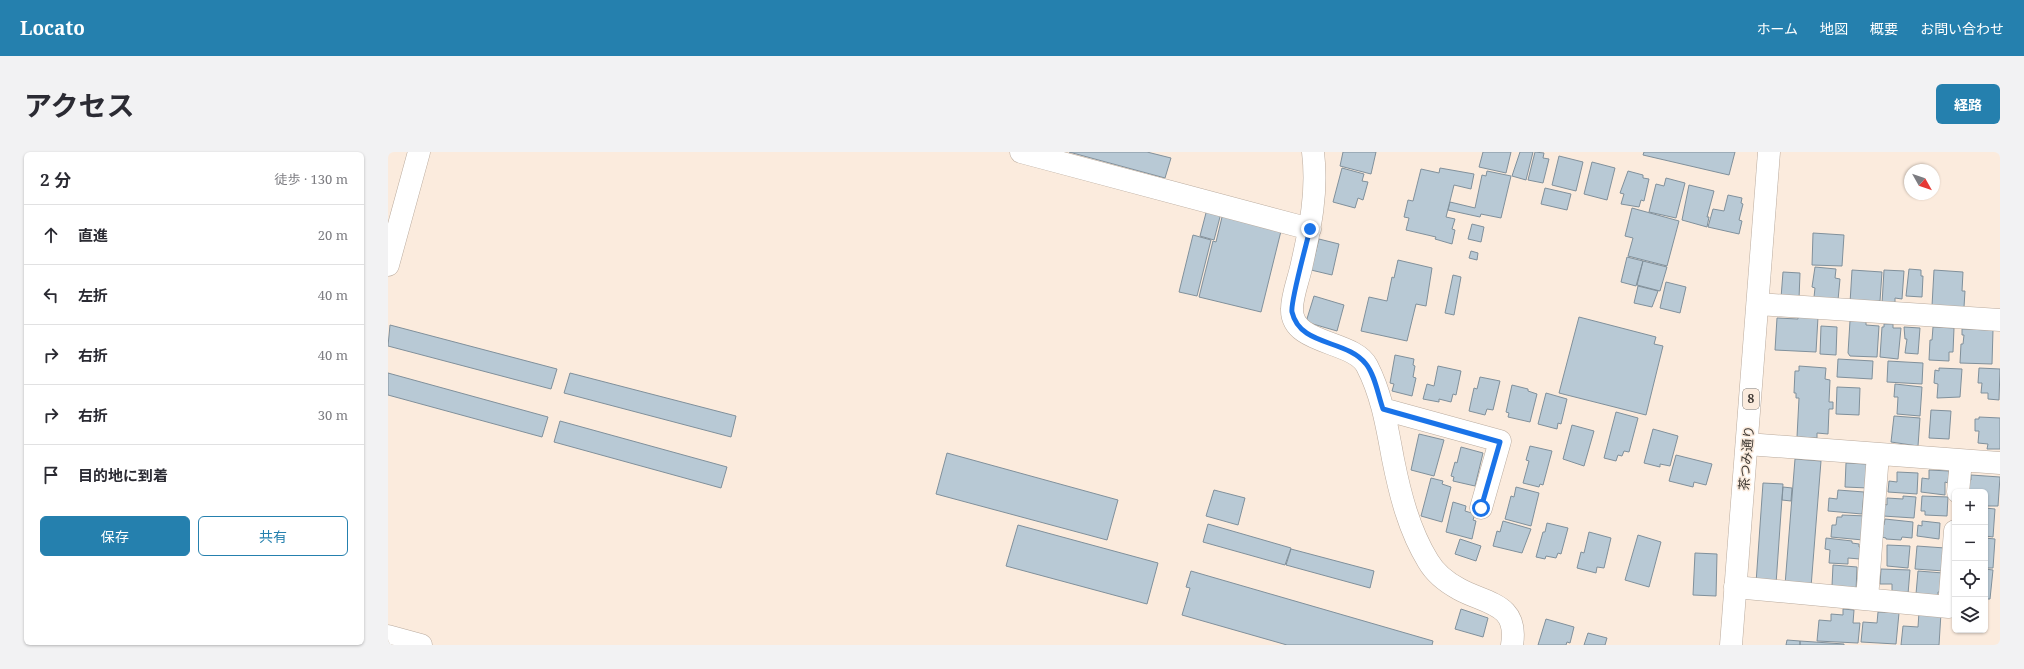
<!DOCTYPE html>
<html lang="ja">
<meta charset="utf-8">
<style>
:root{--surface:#fff;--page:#f2f2f3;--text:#2b2b33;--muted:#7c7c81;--line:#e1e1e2;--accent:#2580ae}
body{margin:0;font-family:"Noto Serif","Noto Sans JP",serif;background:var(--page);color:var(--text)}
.controls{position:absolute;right:12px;bottom:12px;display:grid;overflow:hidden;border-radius:6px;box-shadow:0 1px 3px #0004}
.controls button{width:36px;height:36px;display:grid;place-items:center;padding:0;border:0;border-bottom:1px solid var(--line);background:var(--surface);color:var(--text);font:20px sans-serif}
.compass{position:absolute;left:1516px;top:12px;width:36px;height:36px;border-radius:50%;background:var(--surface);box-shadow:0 1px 3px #0004;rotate:130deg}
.stop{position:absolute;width:12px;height:12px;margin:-9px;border:3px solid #1a73e8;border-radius:50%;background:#fff}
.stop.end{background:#1a73e8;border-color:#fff;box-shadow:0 1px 4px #0008}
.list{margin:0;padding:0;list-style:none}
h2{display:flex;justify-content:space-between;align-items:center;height:52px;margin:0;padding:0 16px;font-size:17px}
h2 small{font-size:13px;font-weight:400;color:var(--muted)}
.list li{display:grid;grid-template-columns:26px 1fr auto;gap:12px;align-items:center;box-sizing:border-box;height:60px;padding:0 16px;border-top:1px solid var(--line)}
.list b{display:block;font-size:15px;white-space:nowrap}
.list em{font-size:13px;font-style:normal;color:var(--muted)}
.actions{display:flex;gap:8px;padding:12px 16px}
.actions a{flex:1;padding:9px 0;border:1px solid var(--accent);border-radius:6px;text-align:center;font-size:14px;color:var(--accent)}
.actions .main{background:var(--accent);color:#fff}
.icon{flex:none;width:22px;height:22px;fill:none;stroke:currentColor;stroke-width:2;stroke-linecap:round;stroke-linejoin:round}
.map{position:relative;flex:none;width:1612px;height:493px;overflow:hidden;border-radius:6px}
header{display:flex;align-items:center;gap:24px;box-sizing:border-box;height:56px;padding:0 20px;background:var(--accent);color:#fff}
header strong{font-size:19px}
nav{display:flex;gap:22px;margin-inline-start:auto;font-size:14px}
.intro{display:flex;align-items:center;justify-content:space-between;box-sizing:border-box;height:96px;padding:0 24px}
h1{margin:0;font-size:28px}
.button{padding:10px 18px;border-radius:6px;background:var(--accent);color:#fff;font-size:14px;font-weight:700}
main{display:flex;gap:24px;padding:0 24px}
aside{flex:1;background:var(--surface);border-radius:6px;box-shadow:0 1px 3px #0004}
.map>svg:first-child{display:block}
</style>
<header>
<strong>Locato</strong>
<nav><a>ホーム</a><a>地図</a><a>概要</a><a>お問い合わせ</a></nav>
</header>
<div class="intro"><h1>アクセス</h1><a class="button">経路</a></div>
<main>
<aside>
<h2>2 分<small>徒歩 · 130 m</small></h2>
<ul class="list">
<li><svg class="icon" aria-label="ahead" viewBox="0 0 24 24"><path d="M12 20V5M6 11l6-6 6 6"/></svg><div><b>直進</b></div><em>20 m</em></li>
<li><svg class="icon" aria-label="left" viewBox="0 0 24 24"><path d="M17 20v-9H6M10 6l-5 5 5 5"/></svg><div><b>左折</b></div><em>40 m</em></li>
<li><svg class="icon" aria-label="right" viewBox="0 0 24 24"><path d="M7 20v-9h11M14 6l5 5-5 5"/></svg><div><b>右折</b></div><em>40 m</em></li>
<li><svg class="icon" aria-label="right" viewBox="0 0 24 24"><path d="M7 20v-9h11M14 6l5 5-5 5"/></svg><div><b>右折</b></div><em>30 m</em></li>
<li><svg class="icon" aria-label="arrive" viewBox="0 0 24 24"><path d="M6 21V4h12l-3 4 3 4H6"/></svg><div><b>目的地に到着</b></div></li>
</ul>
<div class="actions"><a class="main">保存</a><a>共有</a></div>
</aside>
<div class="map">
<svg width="1612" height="493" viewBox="0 0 1612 493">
<rect width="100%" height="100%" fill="#fbebdd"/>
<!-- building -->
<path fill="#b8c9d5" stroke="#80909b" d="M681 0H759L783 6 777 26Z
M955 0H988L983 22 952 14Z
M1095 0H1123L1118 21 1091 15Z
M1132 0H1145L1138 28 1124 24Z
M1147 0 1156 1 1155 6 1161 7 1155 31 1140 28Z
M1256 0H1347L1341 23 1255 3Z
M1171 4 1195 10 1188 39 1164 33Z
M1204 10 1227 16 1219 48 1196 42Z
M954 16 976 22 974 29 980 30 975 48 970 46 967 56 945 50Z
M1052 16 1086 22 1083 37 1066 33 1058 65 1067 67 1064 77 1067 78 1064 92 1047 87 1048 85 1018 78 1021 66 1016 65 1020 48 1025 49 1033 17 1051 21Z
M1099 19 1123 24 1113 66 1093 62 1092 65 1060 58 1062 50 1087 56 1094 23 1098 24Z
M1240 19 1255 23V26L1261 27 1256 49 1253 48 1251 55 1233 52 1236 42 1232 41Z
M1278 26 1297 31 1288 66 1261 60 1268 32 1276 34Z
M1301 33 1326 39 1319 65H1321L1319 75 1294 68Z
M1157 36 1183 42 1179 58 1153 52Z
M1340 43 1354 46 1353 51 1355 52 1351 68 1354 69 1351 82 1320 75 1325 57 1336 59Z
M1244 56 1291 69 1279 114 1240 104 1245 86 1237 84Z
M819 57 833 61 826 88 812 84Z
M835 61 894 75 873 160 811 145 825 89 828 90Z
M1084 72 1096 75 1093 90 1080 87Z
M1425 81 1456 83 1454 114 1424 113Z
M805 83 823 88 809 144 791 140Z
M931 87 951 92 944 123 923 118Z
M1083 99 1090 101 1089 108 1081 106Z
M1239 105 1255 109 1248 134 1233 130Z
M1010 108 1044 116 1038 154 1028 152 1019 189 973 179 981 145 999 149 1004 125 1006 126Z
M1255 109 1279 115 1272 139 1249 133Z
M1427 115 1448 117 1447 126 1452 127 1450 148 1426 145 1427 136 1424 135Z
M1521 117 1533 118V124H1535L1534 145 1518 144Z
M1464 118 1494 120 1492 149 1462 151Z
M1496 118 1516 119 1514 147 1507 146V153L1494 152Z
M1546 118 1575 120 1574 139H1577L1576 155 1544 154Z
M1395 120 1412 121 1411 147 1393 146Z
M1065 123 1073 125 1066 163 1057 161Z
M1278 130 1298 135 1292 161 1272 156Z
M1250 134 1270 139 1264 155 1246 151Z
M926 144 956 153 949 179 918 170Z
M1410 163 1430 165 1428 200 1387 198 1389 166 1410 167Z
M1191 165 1268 185 1266 192 1275 194 1258 263 1171 241Z
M1462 169H1478V173L1491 174 1489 205 1462 204 1460 201Z
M1496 172H1505V176H1513L1510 207 1492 205 1494 175H1496Z
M2 173 169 217 163 237 0 194Z
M1433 174 1449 175 1448 203 1432 202Z
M1516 175 1532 176 1530 202 1517 201 1519 187H1517Z
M1545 175 1566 176 1565 200H1561V209L1541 208 1542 188H1544Z
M1574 177 1605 178 1604 212 1572 211 1573 192H1575L1576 183H1574Z
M1007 203 1026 207 1025 213 1027 214 1025 225 1028 226 1024 244 1004 239 1006 232 1002 231Z
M1450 207 1485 209 1484 227 1449 225Z
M1500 209 1535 211 1534 232 1499 230Z
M1050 214 1073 219 1068 243 1065 242 1063 250 1051 247V250L1035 247 1039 232 1046 234Z
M1411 214 1438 216 1437 227 1442 228 1441 250H1445V257H1441L1440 282 1429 281V286L1409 285 1411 246H1408V241H1406L1407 219H1411Z
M1551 216 1574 217 1572 245 1549 246 1550 232 1546 231 1547 218 1551 219Z
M1591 216 1612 217 1611 248 1600 247V241H1593L1594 231H1590Z
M0 221 160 265 154 285 0 243Z
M182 221 348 264 343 285 176 241Z
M1092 225 1112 229 1105 258 1099 257 1097 263 1081 259 1086 236 1089 237Z
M1507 232 1534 235 1532 264 1509 262 1510 245H1506Z
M1124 233 1140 237V239L1149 242 1142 270 1120 265 1121 261 1118 260Z
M1449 235 1472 236 1471 263 1448 262Z
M1158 241 1179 247 1173 272 1170 271 1169 277 1150 272Z
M1543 258 1563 259 1561 287 1541 286Z
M1228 260 1250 266 1241 300 1236 299 1234 304 1230 303 1228 309 1216 306Z
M1506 264 1532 266 1530 294 1503 290Z
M1591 265 1612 266V297H1599L1600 292 1590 291 1591 279H1587V267H1591Z
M172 269 339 315 333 336 166 290Z
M1184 273 1206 279 1196 314 1175 307Z
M1265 277 1290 284 1282 314 1272 312V315L1256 311Z
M1031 282 1056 288 1046 324 1023 318Z
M1142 294 1164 299 1155 333 1152 332 1151 335 1135 331 1141 309 1138 308Z
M1073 295 1095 301 1087 334 1065 329 1066 325 1063 324 1067 310 1069 311Z
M559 301 730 348 719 388 548 342Z
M1288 303 1324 312 1318 333 1306 330 1305 335 1281 329Z
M1407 307 1433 309 1423 435 1397 433Z
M1458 311 1478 312 1482 316 1480 336 1457 335Z
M1541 318 1561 319 1560 331 1557 330V343L1533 340 1534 326 1541 327Z
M1509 320 1530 321 1529 342 1500 340 1501 329 1509 330Z
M1583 323 1612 325 1610 354H1597V340H1578L1579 328H1583Z
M1043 326 1055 329 1054 332 1063 335 1054 370 1033 364Z
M1375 331 1395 332 1388 432 1368 431Z
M1128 335 1151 341 1143 374 1117 367 1123 344 1126 345Z
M1395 335 1404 336 1403 349 1394 348Z
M826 338 857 346 850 373 818 364Z
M1450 338 1476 340 1474 362 1440 359 1441 346 1449 347Z
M1515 344 1528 345 1526 366 1495 364 1496 352 1499 353V346L1515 347Z
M1534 344 1560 345 1559 364 1537 363V359H1533Z
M1065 350 1078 354 1077 359 1087 362 1085 368 1088 369 1084 387 1058 380Z
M1597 356 1607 357 1605 385 1597 384Z
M1454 363 1478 364 1475 388 1443 385 1444 373H1448L1449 365H1454Z
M1497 367 1525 370 1524 386 1514 385 1513 388 1498 387V386L1493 385 1494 373H1496Z
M1115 369 1143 377 1134 401 1105 394 1109 379 1112 380Z
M1534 369 1552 371 1551 387 1529 384 1530 373 1534 374Z
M1159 371 1180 376 1173 402 1170 401 1168 406 1158 404 1157 407 1148 405 1155 380H1157Z
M820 372 903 396 897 413 815 390Z
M630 373 770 411 759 452 618 414Z
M1201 380 1223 386 1216 416 1209 415 1208 421 1189 416 1193 400 1196 401Z
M1250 383 1273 390 1261 435 1237 428Z
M1438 386 1464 389V391L1471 392V395L1474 396 1472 407 1460 406V412L1441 411 1442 398 1437 397Z
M1597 386 1607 387 1605 416H1597Z
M1072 387 1093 394 1088 409 1067 402Z
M1499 393 1522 394 1520 416 1499 414Z
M1529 394 1557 396 1556 419 1527 417Z
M903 397 986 419 982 436 898 413Z
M1307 401 1329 402 1328 444 1305 443Z
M1445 413 1469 415 1468 439 1444 434Z
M1493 417 1522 418 1520 442 1504 441V432H1492Z
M1597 417 1605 418 1602 447H1597Z
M803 419 1045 489 1044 493H899L794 463 802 436 798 435Z
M1530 419 1555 421 1554 440H1550V444L1528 442Z
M1073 457 1100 466 1095 485 1067 477Z
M1455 457 1466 458 1465 471H1472L1470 491 1429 489 1431 468 1443 469V462L1455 463Z
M1490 460 1511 461 1508 492 1473 490 1475 470 1489 471Z
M1531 460 1553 461 1551 493H1513L1515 474 1530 475Z
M1158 467 1186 475 1182 491 1179 490 1178 493H1150Z
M1200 481 1219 486 1217 493H1196Z
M1399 488 1412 489V493H1398Z
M1412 489 1456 492V493H1412Z"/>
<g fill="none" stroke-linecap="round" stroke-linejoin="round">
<!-- minor casing -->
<g stroke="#baab9e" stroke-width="23">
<path id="minor" d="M633 0 922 77
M925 0C930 41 922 76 913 116 910 129 904 144 904 157 903 193 966 188 979 214 994 243 999 275 1005 307 1012 342 1021 378 1040 409 1047 421 1058 430 1071 437 1098 452 1131 451 1124 493
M0 113 31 0
M1370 152 1612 168
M995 257 1112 289 1093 356
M1359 292 1612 311
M1570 340 1573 309
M1347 435 1561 455 1567 379
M1479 447 1490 302"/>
</g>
<!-- tertiary casing -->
<g stroke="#baab9e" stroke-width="23">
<path id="tertiary" d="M0 484 33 493"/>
</g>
<!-- primary casing -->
<g stroke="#baab9e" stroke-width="23">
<path id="primary" d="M1343 493 1381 0"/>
</g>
<!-- minor -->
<use href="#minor" stroke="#fff" stroke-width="22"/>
<!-- tertiary -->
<use href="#tertiary" stroke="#fff" stroke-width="22"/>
<!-- primary -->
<use href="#primary" stroke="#fff" stroke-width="22"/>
</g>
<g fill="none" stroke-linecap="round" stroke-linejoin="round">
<!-- route -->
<path stroke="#1a73e8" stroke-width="5" d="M922 77C919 90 902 151 904 160 912 195 959 187 978 212 987 223 990 243 995 257L1112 290 1093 356"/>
</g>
<g text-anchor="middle" stroke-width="3" stroke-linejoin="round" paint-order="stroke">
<!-- shield labels -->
<rect fill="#fbebdd" stroke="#776e67" stroke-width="1" x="1355" y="237" width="16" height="20" rx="3"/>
<g font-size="12" font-weight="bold" fill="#3f3934">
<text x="1363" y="251">8</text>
</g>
<!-- street labels -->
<g font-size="13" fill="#3f3934" stroke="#fbebdd">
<text transform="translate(1358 306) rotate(-85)" y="5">茶つみ通り</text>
</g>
</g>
</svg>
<div class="controls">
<button>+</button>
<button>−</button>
<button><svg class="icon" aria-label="locate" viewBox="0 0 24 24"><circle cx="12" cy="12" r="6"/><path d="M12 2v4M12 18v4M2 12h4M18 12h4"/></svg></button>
<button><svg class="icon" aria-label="layers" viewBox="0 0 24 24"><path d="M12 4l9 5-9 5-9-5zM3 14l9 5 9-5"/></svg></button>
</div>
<svg class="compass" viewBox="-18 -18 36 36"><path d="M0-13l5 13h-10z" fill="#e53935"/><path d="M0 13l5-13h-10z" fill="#7c7c81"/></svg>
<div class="stop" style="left:1093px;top:356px"></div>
<div class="stop end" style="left:922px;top:77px"></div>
</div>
</main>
